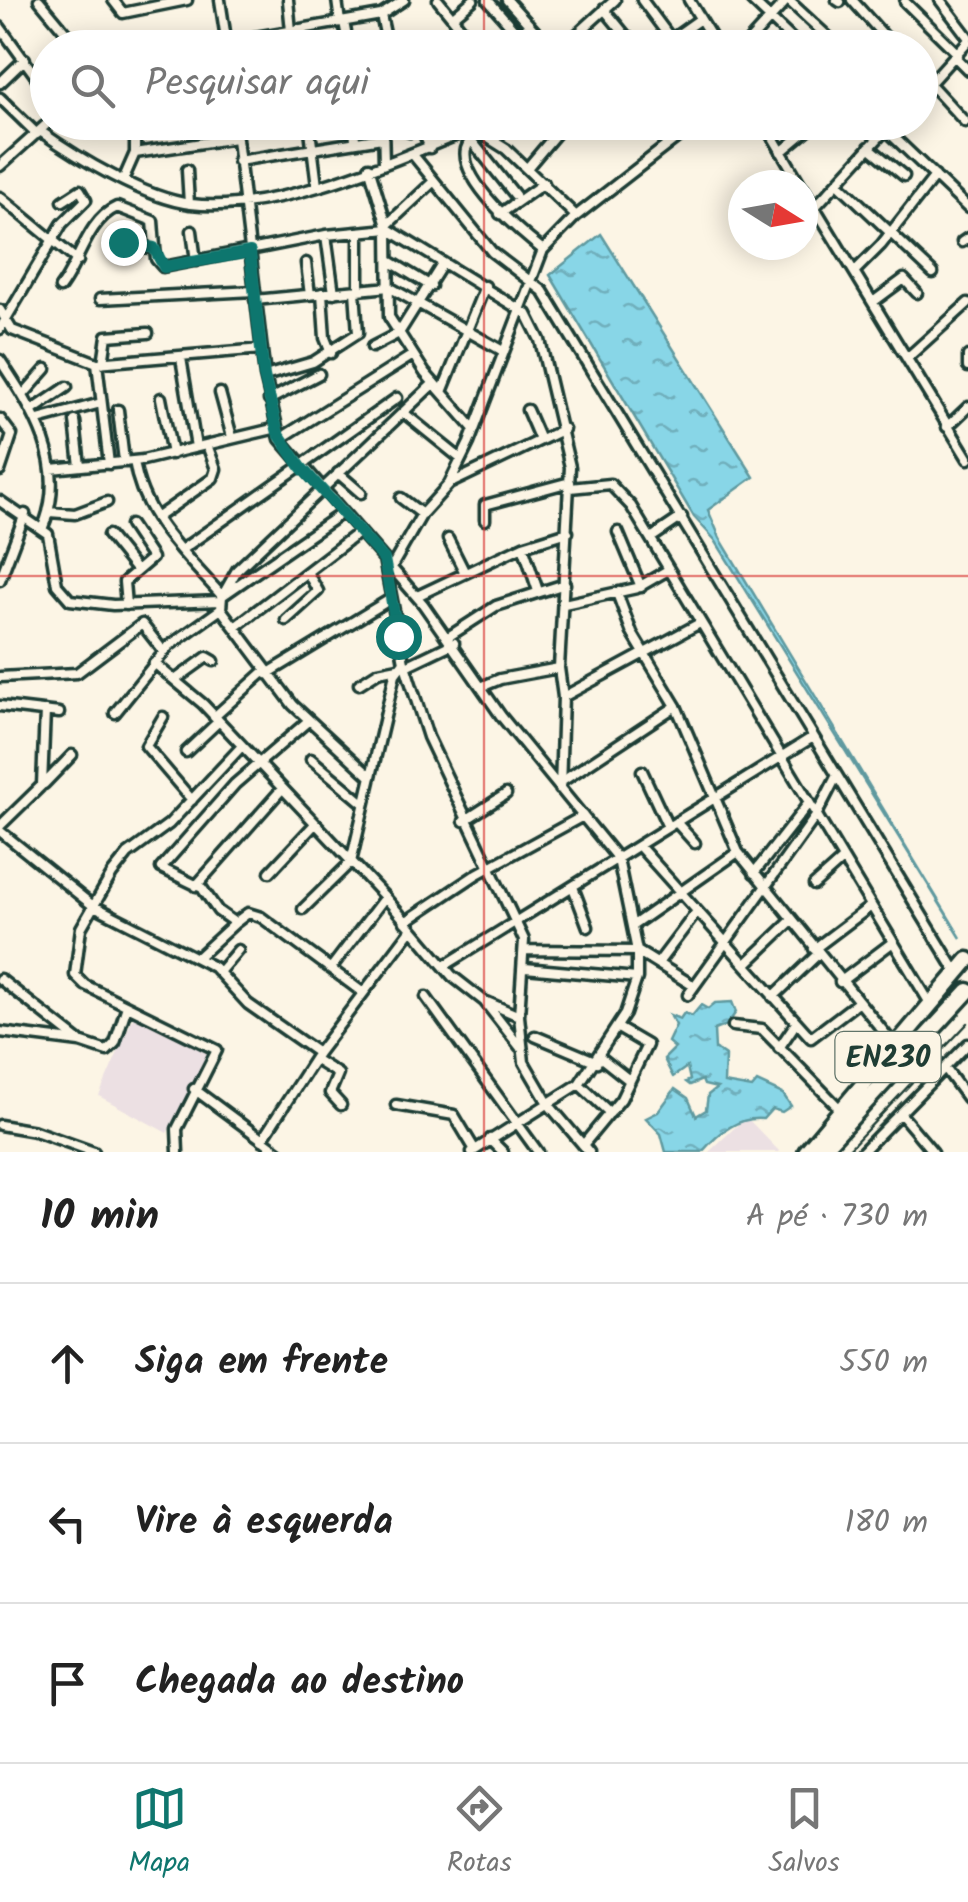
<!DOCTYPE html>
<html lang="pt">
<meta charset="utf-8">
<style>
:root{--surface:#fff;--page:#f6f6f6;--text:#222;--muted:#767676;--line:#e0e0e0;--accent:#0f766e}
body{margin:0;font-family:Kalam,sans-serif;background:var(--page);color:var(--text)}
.compass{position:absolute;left:728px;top:170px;width:90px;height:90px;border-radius:50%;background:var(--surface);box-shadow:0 5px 25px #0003;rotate:101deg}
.stop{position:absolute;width:30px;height:30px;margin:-22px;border:8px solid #0f766e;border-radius:50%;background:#fff}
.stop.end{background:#0f766e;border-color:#fff;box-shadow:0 2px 10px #0008}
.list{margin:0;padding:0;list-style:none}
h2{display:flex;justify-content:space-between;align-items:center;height:130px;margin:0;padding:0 40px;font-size:42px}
h2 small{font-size:32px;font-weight:400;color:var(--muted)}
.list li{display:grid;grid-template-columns:65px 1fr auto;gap:30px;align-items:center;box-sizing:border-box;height:160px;padding:0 40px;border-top:2px solid var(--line)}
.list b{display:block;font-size:38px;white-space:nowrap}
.list em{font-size:32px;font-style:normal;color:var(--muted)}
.icon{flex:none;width:55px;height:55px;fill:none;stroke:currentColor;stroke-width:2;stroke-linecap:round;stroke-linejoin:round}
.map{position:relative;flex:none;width:968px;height:1152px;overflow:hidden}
.search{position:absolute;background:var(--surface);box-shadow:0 5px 25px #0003;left:30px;right:30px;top:30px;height:110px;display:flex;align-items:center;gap:25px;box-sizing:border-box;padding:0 35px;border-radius:55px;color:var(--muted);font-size:38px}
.sheet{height:610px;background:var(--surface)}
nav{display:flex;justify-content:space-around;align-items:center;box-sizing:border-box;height:140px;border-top:2px solid var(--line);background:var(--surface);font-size:28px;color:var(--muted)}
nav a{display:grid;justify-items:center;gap:5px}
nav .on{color:var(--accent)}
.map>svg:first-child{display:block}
</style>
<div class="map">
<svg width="968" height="1152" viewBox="0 0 968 1152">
<defs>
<pattern id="water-ripples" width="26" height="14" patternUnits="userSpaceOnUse" patternTransform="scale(2.5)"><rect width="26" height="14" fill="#88d6e7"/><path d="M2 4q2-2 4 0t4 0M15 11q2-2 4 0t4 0" fill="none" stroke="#6fafbc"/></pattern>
</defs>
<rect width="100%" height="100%" fill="#fcf5e5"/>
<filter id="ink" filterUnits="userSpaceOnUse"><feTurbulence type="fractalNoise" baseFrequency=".01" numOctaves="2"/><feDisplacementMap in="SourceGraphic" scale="20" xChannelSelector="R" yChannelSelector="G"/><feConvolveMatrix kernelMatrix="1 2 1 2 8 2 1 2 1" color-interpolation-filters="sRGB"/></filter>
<g filter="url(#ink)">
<!-- built -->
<path fill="#ece0e3" d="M134 1015 214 1053 167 1133 99 1096Z
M746 1117 780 1152H709Z"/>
<!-- water -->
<path fill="url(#water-ripples)" stroke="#5e999f" stroke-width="2.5" d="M601 234 754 477 708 510 720 538 961 938 715 540 694 517 550 275Z
M732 1002 736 1012 727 1025 714 1030 715 1049 725 1056 724 1083 752 1088 757 1082 783 1094 791 1106 782 1112 772 1109 763 1119C738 1116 718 1133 702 1152H666L661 1134 646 1118 658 1112 675 1089 688 1098 696 1116 706 1110 708 1095 717 1088 704 1085 702 1080 690 1085 686 1082 690 1080 687 1067 673 1077 664 1059 675 1048 668 1042 676 1025 670 1015 680 1019 684 1013 692 1016 701 1005 708 1009 715 1003Z"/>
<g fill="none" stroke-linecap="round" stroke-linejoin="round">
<!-- minor casing -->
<g stroke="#1f3d34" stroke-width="15">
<path id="minor" d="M39 0 79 48
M113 0 123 13 187 0
M220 0 227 45
M288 0 291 31
M337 0 340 22
M438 0 477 48
M488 0 530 48
M507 0 550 48
M642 0 671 39
M689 0 718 48
M751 0 801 48
M788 0 840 48
M837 0 840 2
M852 0 895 48
M940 0 968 37
M905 2 958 54
M604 9 636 48
M453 17 473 0
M344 22 349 48
M0 27 48 93
M298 29 301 48
M192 48 381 15
M388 48 381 15 404 0
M393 48 410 37
M562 48 615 0
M613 48 628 37
M659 48 700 19
M743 48 787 0
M955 57 968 70
M0 83 25 59
M930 84 965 122
M920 94 968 41
M0 98 37 134
M144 122 135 127V153L236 138
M235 122 265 376 280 439 423 604 501 716 618 859 637 951V978L625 1014 579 1084 472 1152
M309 122 317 186
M354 122 355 142
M383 122 384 164
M463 122 506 149 576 216
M485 122C478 130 469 139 466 149 459 180 521 233 543 250
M650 122 667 144
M764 122 801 185
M878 122 968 208
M848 128 853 122
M40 131C78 158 144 198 191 204 274 214 394 161 469 130
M409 132 422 130 430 148
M770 133 782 122
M471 140 515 195
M495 140 511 122
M869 147 904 176
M781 152 817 122
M414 156 492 252 543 291 957 973
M238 161 382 138
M0 166 49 122
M369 167 388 229 389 317 425 373 474 429
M528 167 566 122
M187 170 189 204
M124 178 135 153
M838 183 933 273
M803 188 968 459
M0 197 78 261
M815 207 893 122
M500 214 544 183
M387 225 433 182
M192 231 196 261
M359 232V291
M326 235 334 293
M962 242 968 238
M123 243 154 249
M391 262 431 286
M306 263 310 295
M855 271 881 245 935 176
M60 288C79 264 87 220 117 207L153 221 156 259 163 267 326 235 388 229 527 314 540 340 570 467 559 668 563 697 560 789
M322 293 325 338 331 353
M100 299 254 291
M255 300 389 287 503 351
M873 302 904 279 917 293
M0 310 12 330 97 363 262 349
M0 329 62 224 86 200 80 190 63 201
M372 347 399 333 443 263
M968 356V367
M181 358 196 447
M907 358 968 303
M0 360C33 410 69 465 43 527
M97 363 109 464
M103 363 107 336 148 333
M265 376 313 362 358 333 355 291
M442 392 485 286
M220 393 232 437
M23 395 46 369
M161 398 172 454
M269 400 319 374
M33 410 67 387
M118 410 124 461
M527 410 540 440
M404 413 461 459
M0 419 12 435 0 471
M38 420 101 403
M75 421 80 466
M947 427 968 407
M280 439 413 355
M134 461C142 517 186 555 222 596L221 609 293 705 371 777
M51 469 143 460 277 428
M338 473 361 493
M451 483 564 429
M570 488 610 484 631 506 931 1005
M401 498 422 514
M0 501 48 534 57 585 70 600 113 605 220 601
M49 512 75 514 107 502
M156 518 213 478 216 469 207 445
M485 520V505L570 482
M618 532 641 587
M108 535 136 570
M651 538 682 517
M448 539 465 573
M523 546 538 591
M181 550 397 398
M384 559 404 662 428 737 524 940 519 1016 524 1062 549 1105 589 1152
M391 568 422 514 449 484 469 443 543 250 576 216 697 122
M0 580 25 514
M224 593 237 570 434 383
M617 593 632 633 676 706 738 852 896 1047
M222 596 342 513
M417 596 523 546 568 532
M564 604 637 588 668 570
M126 605 124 582 152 558 130 525
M286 620 318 591 307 572
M235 627 359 532
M448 637 496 606 565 584
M154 663 203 704 385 897 452 976 484 1001 520 1047
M406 666 454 643
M267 674 389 600
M0 677 77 673 142 624 164 652
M175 680 207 657 214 661
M359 684 378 672 398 668
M481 687 500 679 559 668
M563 697 700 623
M0 706 59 713
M115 713 169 646 221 609
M163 717 146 746 192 800
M214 717 265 671
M308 721 235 784 161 868 202 888 218 911 235 923 248 913 261 917 362 992
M186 752 218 722
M311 759 362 802
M642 771 668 827
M561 782 676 706
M44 784 72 755
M464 821 506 794
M676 822 695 843
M0 826 42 785 45 711
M0 831 92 905 214 967 248 1004 318 1053
M640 847 811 1038 857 1003
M270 872 315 824
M754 873 808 804
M814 885 842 860
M196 886 282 789
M573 887 588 927
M303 909 351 862 395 674 404 662
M405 922 477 874 583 816
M632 926 738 852
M814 949 871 906
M524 950 637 951 694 986
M197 958 235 923
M658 963 695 914
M747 963 791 921
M444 966 813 737
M331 968 385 897
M525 968 637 978
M220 971 238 950
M0 979 79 1041
M840 982 893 942
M688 995 816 816 836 777
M426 997 538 1152
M773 997 818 954
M487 1002 519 1016
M733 1026 762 1029 843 1112
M0 1032 80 1042 107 1051 115 1043 127 1006
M535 1036 597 1062
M779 1048 796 1023
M600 1057 629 1080
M314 1059 338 1074 330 1093 341 1105
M945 1068 967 1098
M579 1084 610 1113
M194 1089 279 1152
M396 1105 454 1115 475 1150
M900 1113 933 1152
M0 1125 35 1131 94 1152
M490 1139 503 1152
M262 1140 318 1053 411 930
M583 1145 621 1099 647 1045 618 1028
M178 1152 177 1129 217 1050 85 985 75 975 81 928 112 874 128 854 169 824 242 746
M862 1152 968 1044"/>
</g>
<!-- highway casing -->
<g stroke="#1f3d34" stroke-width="21">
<path id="highway" d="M806 1152 968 960
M820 1152 968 991"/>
</g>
<!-- minor -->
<use href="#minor" stroke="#fcf5e5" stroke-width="8"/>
<!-- highway -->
<use href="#highway" stroke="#fcf5e5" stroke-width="14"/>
<!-- rail -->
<path stroke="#1f3d34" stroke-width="2.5" d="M846 1152 968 1023"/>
</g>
</g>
<g fill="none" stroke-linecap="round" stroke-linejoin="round" filter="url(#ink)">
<!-- route -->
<path stroke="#0f766e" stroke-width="12" d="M123 242 154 248 164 267 250 252 264 376 278 433 301 467 384 559 398 636"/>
</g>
<!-- grid -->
<path fill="none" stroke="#d62828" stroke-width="2.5" stroke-opacity="0.55" d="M484 0V48M484 122V1152M0 576H968"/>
<g text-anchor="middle" stroke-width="10" stroke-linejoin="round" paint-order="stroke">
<!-- shield labels -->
<rect fill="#fcf5e5" stroke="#617469" stroke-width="2.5" x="835.5" y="1032" width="105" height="50" rx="8"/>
<g font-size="30" font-weight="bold" fill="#1f3d34">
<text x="888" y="1067">EN230</text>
</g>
</g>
</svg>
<svg class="compass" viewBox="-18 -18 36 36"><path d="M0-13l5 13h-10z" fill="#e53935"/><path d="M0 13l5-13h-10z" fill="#767676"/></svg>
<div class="stop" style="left:398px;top:636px"></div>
<div class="stop end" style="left:123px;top:242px"></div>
<div class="search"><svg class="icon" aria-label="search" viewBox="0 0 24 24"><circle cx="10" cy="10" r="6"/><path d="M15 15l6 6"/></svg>Pesquisar aqui</div>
</div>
<section class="sheet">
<h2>10 min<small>A pé · 730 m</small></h2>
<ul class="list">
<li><svg class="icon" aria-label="ahead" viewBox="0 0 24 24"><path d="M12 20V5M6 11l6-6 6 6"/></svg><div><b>Siga em frente</b></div><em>550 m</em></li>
<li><svg class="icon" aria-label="left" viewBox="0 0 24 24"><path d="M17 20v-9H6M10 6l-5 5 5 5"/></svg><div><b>Vire à esquerda</b></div><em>180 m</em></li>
<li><svg class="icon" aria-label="arrive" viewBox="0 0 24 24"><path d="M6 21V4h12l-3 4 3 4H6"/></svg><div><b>Chegada ao destino</b></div></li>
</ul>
</section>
<nav>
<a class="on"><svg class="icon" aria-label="map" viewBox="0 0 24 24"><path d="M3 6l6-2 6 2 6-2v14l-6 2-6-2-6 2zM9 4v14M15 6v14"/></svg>Mapa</a>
<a><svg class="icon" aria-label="directions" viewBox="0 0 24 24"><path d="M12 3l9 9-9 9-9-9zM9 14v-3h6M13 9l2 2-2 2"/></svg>Rotas</a>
<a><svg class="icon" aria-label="saved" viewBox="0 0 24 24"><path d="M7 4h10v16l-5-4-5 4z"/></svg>Salvos</a>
</nav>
